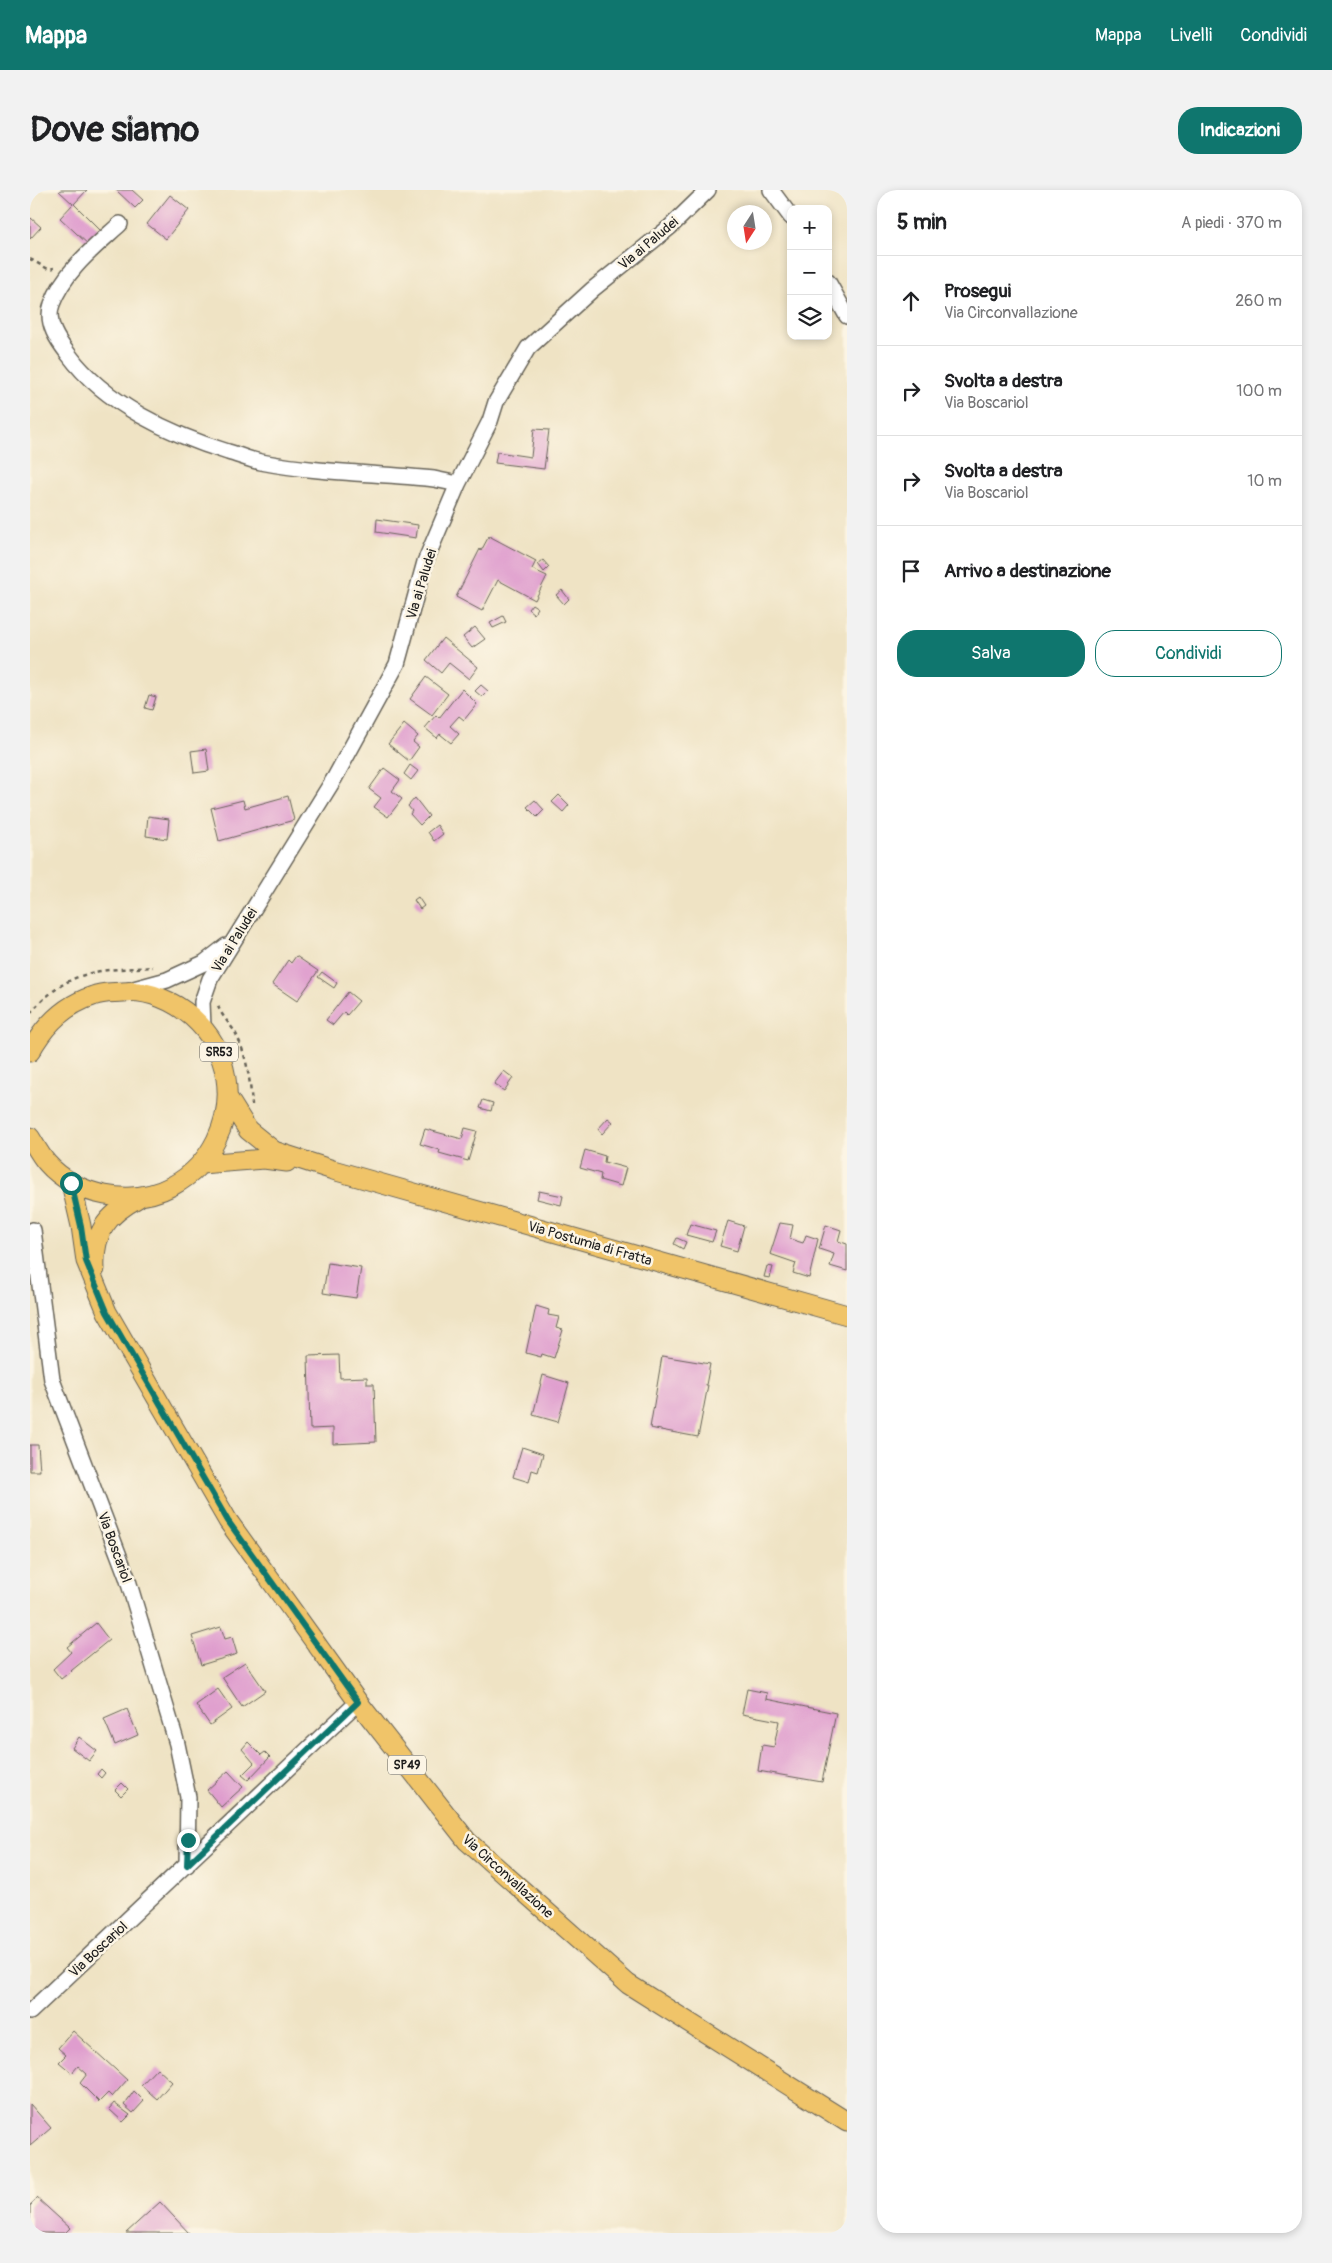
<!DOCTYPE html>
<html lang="it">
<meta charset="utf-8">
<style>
:root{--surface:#fff;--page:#f2f2f2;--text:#202124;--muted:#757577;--line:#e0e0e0;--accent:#0f766e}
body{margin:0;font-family:Pangolin,sans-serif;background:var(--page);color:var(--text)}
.controls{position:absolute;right:15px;top:15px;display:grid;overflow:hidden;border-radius:10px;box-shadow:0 2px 8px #0003}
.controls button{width:45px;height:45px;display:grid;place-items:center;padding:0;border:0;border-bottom:1px solid var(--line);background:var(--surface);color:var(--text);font:25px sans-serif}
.compass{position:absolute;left:697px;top:15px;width:45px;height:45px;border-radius:50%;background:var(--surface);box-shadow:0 2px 8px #0003;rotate:192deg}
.stop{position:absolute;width:15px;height:15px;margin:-11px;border:4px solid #0f766e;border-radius:50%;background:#fff}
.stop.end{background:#0f766e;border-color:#fff;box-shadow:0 1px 5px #0008}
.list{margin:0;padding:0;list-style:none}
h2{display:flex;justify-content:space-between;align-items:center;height:65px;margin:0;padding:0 20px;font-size:21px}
h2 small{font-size:16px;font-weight:400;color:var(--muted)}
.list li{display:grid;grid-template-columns:32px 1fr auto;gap:15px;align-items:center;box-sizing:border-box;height:90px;padding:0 20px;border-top:1px solid var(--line)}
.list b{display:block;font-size:19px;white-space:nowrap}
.list p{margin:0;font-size:16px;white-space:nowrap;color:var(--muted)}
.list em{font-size:16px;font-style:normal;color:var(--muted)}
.actions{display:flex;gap:10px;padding:15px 20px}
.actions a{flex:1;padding:11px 0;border:1px solid var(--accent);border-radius:20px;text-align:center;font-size:18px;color:var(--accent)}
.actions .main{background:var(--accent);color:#fff}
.icon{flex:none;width:28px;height:28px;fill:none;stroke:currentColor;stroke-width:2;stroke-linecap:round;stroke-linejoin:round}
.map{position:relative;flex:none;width:817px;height:2043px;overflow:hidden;border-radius:20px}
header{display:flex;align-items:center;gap:30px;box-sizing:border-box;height:70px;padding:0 25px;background:var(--accent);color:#fff}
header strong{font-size:24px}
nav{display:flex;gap:28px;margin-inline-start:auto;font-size:18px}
.intro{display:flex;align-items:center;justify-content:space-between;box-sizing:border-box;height:120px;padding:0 30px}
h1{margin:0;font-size:35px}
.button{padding:12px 22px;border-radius:20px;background:var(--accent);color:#fff;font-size:18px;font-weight:700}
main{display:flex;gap:30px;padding:0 30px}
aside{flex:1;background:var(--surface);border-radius:20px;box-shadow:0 2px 8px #0003}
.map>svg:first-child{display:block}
</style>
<header>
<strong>Mappa</strong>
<nav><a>Mappa</a><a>Livelli</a><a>Condividi</a></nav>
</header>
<div class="intro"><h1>Dove siamo</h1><a class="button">Indicazioni</a></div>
<main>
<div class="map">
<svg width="817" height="2043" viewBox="0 0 817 2043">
<rect width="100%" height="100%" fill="#fcf5e5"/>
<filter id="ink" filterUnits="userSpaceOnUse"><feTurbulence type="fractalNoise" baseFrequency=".02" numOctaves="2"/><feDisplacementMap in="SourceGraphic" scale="10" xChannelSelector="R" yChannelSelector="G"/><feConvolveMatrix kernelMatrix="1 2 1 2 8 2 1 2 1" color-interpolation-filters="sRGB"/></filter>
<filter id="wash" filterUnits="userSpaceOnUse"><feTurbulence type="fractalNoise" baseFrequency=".0096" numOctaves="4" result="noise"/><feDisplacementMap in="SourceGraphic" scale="20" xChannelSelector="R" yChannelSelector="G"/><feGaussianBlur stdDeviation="1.12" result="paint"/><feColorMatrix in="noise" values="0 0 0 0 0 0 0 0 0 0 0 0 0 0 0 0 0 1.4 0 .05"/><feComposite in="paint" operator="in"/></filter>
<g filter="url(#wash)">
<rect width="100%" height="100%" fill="#efe3c4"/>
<g id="blocks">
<!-- building -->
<path fill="#df9dce" d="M31 0H57L44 14 74 44 61 57 30 28 43 14 29 1Z
M86 0H102L113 10 105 18Z
M140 5 159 20 136 49 117 34Z
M1 28 11 37 0 49V29Z
M504 239 519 240 514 279 465 273 467 262 501 267Z
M347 329 388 335 386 348 346 342Z
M459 346 506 371 502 379 517 386 505 410 468 390 452 421 426 407 450 359 451 361Z
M513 370 519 377 514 382 508 374Z
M532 400 539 409 534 414 526 405Z
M502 414 508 418 504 424 498 419Z
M473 426 476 432 463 438 460 433Z
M445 437 455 449 442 458 433 447Z
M413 448 448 477 439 489 419 473 411 483 396 470Z
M396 487 418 504 402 525 380 509Z
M451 495 458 501 452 507 445 501Z
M432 499 447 514 434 530 429 526 420 536 429 544 421 553 410 544 407 548 395 538 406 525 409 528Z
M119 505 126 507 122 520 115 518Z
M374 534 388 546 383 552 389 557 379 571 358 554Z
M176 559 179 581 164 583 161 561Z
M380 575 388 581 381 590 374 584Z
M354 578 370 590 362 601 372 609 358 627 344 617 351 608 339 599Z
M529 605 539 615 533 622 522 612Z
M258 606 264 630 189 651 181 618 213 610 215 618Z
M385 608 399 626 390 635 380 624 382 621 378 616Z
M505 610 514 620 507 627 497 617Z
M118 626 139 629 137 649 116 646Z
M407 635 413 644 404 651 398 642Z
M388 707 394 716 390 719 384 710Z
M266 766 288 781 267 811 242 794 258 770 261 773Z
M292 782 307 793 304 798 288 787Z
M318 802 329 811 317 825 314 822 303 835 296 830Z
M474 881 483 888 474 901 464 894Z
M453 910 463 913 461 921 450 918Z
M578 928 583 932 572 944 568 939Z
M435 938 447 941 438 971 409 963 410 960 390 954 395 939 432 949Z
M555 960 575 966 574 972 596 978 591 996 570 990 571 984 550 978Z
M509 1001 533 1006 531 1015 507 1009Z
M698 1031 714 1036 707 1061 690 1056Z
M750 1033 763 1035 760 1049 773 1053 776 1045 788 1049 779 1088 763 1083 766 1073 740 1064Z
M660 1034 686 1041 682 1052 656 1045Z
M796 1035 811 1040 808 1051 817 1054V1081L800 1076 804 1064 789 1059Z
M647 1048 656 1052 653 1059 644 1054Z
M298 1073 331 1078 326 1108 293 1103Z
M737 1076 743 1077 740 1088 734 1087Z
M506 1116 519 1120 518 1125 529 1127 526 1138 533 1140 524 1168 512 1164 511 1167 496 1163Z
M309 1165 310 1188 337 1187V1194H344L346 1252 303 1254V1238L280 1239 278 1166Z
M632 1166 680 1174 676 1195H678L668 1247 620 1238Z
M513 1185 539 1193 528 1232 503 1225Z
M0 1255H8L10 1281H0Z
M492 1257 513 1264 508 1282 502 1280 499 1292 483 1287Z
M66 1433 79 1450 31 1489 23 1479 41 1462 37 1457Z
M191 1437 195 1449 202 1447 207 1464 171 1475 162 1446Z
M215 1472 235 1501 212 1517 192 1487Z
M188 1499 202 1519 180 1535 166 1515Z
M717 1499 737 1503 736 1509 806 1523 792 1592 728 1581 732 1555 744 1557 749 1531 712 1524Z
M97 1519 108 1545 85 1555 74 1529Z
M49 1547 67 1561 59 1571 42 1558Z
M218 1552 231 1565 235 1562 240 1567 218 1590 212 1585 224 1573 212 1559Z
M71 1579 75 1583 71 1588 67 1584Z
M198 1581 213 1597 191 1617 177 1600Z
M92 1593 98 1599 91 1606 85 1600Z
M43 1841 97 1890 82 1907 78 1903 69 1912 50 1893 57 1884 48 1876 42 1883 29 1872 36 1865 28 1858Z
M127 1878 142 1892 127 1909 111 1895Z
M104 1901 114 1911 103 1923 94 1915Z
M84 1913 100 1925 93 1932 79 1919Z
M0 1914 21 1938 0 1956Z
M7 2008 40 2038 35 2043H2L0 2041V2016Z
M130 2012 159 2043H96Z"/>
</g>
</g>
<g filter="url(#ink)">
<use href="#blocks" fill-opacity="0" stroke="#666257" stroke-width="1"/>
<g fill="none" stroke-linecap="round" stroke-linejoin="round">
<!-- minor casing -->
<g stroke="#666257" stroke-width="18">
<path id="minor" d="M741 0 761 27
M90 34C65 57 34 81 22 114 15 133 28 151 39 165 75 214 142 245 198 262 209 265 220 270 231 272 287 283 347 283 404 289L428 294
M798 92 817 126
M100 800 137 790 174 773 196 756
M173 837 172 812 180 789 304 589 367 474 395 372 428 294 460 231 466 212 498 158 563 99 640 37 678 0
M3 1040 22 1190 97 1387 147 1554 158 1607 157 1675
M0 1822 328 1512"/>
</g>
<!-- major casing -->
<g stroke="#666257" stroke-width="21">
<path id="major" d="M0 862C14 836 35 815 63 806 72 802 84 803 93 802 118 799 145 812 162 827 240 897 178 1025 75 1005 53 1001 31 989 17 973 10 965 5 955 0 947
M198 908 218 940 244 961 303 980 817 1125
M171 974 234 969 257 972
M41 993 51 1036 56 1071 77 1122 198 1331 328 1512 437 1651 598 1794 817 1932
M65 1079C63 1042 77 1025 108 1008"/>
</g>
<!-- path -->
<path stroke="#666257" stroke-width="2.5" stroke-dasharray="4 4" stroke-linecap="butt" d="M0 69 18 79 24 78
M188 816C191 825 200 834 205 842 217 865 220 890 222 915
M0 823C15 807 32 791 54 785 75 778 101 779 123 777"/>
<!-- minor -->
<use href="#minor" stroke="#fff" stroke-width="15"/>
<!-- major -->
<use href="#major" stroke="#f0c469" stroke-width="19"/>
</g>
</g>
<g fill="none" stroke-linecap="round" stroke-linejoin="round" filter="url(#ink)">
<!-- route -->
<path stroke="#0f766e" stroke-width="6" d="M41 993 51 1036 56 1071 77 1122 198 1331 328 1512 157 1675 158 1650"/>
</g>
<g text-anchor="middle" stroke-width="5" stroke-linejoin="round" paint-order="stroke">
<!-- shield labels -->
<g fill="#fcf5e5" stroke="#5f5d58" stroke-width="1">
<rect x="170" y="852.5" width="38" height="19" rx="4"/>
<rect x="358" y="1565.5" width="38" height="19" rx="4"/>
</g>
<g font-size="12" font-weight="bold" fill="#1c1c1c">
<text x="189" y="866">SR53</text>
<text x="377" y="1579">SP49</text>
</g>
<!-- street labels -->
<g font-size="14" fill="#1c1c1c" stroke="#fcf5e5">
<text transform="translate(618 53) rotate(-40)" y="5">Via ai Paludei</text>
<text transform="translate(391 394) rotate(-73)" y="5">Via ai Paludei</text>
<text transform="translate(204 750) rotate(-58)" y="5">Via ai Paludei</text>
<text transform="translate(560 1053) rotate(16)" y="5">Via Postumia di Fratta</text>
<text transform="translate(85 1357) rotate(70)" y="5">Via Boscariol</text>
<text transform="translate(478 1686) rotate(42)" y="5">Via Circonvallazione</text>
<text transform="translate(68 1759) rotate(-43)" y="5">Via Boscariol</text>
</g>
</g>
</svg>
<div class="controls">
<button>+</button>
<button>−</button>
<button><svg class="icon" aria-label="layers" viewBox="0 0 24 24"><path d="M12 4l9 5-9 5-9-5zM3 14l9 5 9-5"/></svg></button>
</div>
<svg class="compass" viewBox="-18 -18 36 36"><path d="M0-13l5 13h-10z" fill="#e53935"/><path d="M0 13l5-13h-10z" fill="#757577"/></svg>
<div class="stop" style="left:41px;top:993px"></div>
<div class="stop end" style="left:158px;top:1650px"></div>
</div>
<aside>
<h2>5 min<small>A piedi · 370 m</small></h2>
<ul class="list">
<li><svg class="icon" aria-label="ahead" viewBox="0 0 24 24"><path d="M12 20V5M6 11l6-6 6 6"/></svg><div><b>Prosegui</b><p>Via Circonvallazione</p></div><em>260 m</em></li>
<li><svg class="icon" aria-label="right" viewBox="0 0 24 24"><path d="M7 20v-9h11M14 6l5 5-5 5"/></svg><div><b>Svolta a destra</b><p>Via Boscariol</p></div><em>100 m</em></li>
<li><svg class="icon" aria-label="right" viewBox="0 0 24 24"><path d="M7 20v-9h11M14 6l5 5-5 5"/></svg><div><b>Svolta a destra</b><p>Via Boscariol</p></div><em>10 m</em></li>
<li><svg class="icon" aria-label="arrive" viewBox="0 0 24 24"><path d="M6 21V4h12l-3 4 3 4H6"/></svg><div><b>Arrivo a destinazione</b></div></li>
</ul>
<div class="actions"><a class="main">Salva</a><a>Condividi</a></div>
</aside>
</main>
